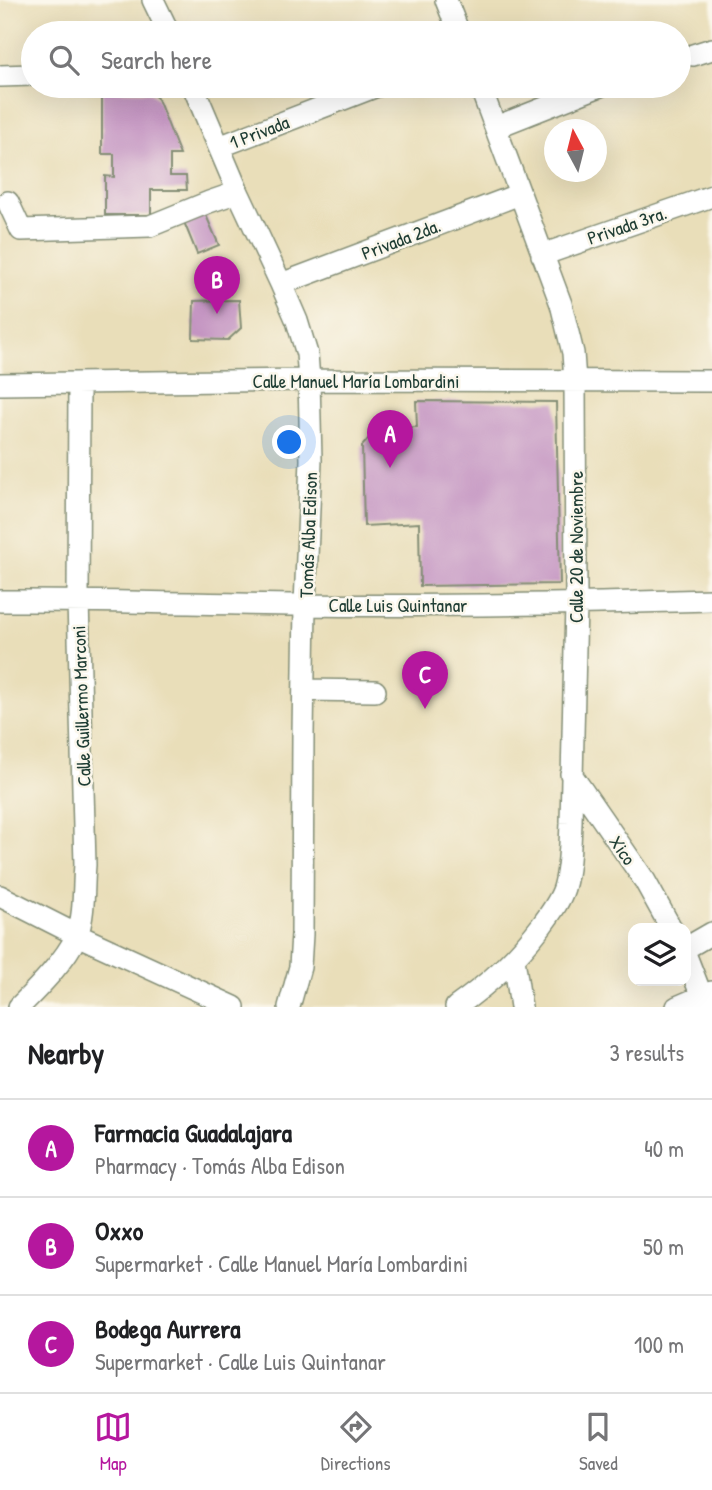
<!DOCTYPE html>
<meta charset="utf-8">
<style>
:root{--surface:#fff;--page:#f2f2f2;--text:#202124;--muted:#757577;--line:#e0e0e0;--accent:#b5179e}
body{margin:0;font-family:"Patrick Hand",sans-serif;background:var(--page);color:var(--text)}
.controls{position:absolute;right:21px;bottom:21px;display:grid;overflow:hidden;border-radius:14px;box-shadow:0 7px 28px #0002}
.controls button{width:63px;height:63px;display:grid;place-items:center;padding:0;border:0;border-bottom:2px solid var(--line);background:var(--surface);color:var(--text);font:35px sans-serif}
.compass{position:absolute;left:544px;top:119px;width:63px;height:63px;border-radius:50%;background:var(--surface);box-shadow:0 7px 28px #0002;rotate:353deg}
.you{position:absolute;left:290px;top:443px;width:24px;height:24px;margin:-18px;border:5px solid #fff;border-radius:50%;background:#1a73e8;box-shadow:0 0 0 10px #1a73e833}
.badge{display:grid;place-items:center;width:46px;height:46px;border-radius:50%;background:var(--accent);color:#fff;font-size:23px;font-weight:700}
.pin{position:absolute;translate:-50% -58px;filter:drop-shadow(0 2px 4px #0008)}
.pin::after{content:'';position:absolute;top:37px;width:24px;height:21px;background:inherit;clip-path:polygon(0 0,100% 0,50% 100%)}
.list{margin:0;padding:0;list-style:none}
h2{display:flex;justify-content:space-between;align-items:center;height:91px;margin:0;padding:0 28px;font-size:30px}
h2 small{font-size:23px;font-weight:400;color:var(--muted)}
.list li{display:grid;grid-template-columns:46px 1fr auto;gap:21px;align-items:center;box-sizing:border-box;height:98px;padding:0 28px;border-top:2px solid var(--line)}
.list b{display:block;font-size:26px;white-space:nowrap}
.list p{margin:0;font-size:23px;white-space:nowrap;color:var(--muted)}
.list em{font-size:23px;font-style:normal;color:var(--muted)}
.icon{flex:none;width:38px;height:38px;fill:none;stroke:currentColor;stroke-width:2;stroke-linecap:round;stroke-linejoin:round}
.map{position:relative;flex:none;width:712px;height:1007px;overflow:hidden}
.search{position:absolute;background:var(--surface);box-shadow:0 7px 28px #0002;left:21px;right:21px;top:21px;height:77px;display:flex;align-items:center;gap:18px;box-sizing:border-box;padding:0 24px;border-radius:38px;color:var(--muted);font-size:26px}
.sheet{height:385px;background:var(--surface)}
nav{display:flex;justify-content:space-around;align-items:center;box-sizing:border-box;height:98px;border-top:2px solid var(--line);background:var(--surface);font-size:19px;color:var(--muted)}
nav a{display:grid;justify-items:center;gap:4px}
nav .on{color:var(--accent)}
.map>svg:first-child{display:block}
</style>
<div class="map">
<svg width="712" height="1007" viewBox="0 0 712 1007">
<rect width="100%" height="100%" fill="#fbf7ec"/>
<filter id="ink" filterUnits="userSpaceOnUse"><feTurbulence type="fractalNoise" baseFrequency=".0143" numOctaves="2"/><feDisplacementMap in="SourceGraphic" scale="14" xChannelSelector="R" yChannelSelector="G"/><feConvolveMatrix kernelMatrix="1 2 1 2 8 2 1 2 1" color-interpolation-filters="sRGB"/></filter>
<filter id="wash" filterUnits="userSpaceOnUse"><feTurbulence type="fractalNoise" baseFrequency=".00686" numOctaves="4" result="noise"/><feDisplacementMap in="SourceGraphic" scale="28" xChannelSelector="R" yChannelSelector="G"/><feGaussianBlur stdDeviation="1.57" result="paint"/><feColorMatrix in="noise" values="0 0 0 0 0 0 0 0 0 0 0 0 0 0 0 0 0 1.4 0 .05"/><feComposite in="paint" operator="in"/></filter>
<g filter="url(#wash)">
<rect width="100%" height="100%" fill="#e9deb9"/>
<g id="blocks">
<!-- building -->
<path fill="#c393c1" d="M102 91 150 92 158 99 180 155H170V176H186L187 190H151V215H105V176L114 177V154H102Z
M205 213 219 245 197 254 184 222Z
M239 300 241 328 228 340 193 339 194 301Z
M416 401 556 402 560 584 420 586 419 523 364 526 362 446 378 428 417 427Z"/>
</g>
</g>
<g filter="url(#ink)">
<use href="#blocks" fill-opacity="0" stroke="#848e76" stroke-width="2"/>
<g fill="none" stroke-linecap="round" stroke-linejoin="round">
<!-- minor casing -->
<g stroke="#848e76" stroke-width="24">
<path id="minor" d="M153 0 169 33
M446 0 459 33
M693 55 712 49
M0 76 33 75
M193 86 238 192 281 284 297 321 307 354 309 380 311 460 305 605 303 734 302 934 300 967 289 1007
M496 127 600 86
M219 147 377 86
M8 202 21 230 150 226 209 202 238 192
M542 255 712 196
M281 284 520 194
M0 384 309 380 712 381
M0 601C101 600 202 604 303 605 439 607 576 604 712 600
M304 690 375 691
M571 774 645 881 671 928
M0 896 77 935 234 1007
M686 948 712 933
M686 956 706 1007
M514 959 521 1007
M19 1007C37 989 66 960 77 935 85 915 83 887 85 865L78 600 79 384
M456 1007C491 982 516 959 542 925 550 914 560 901 564 888 570 867 570 844 571 823L576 604 575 381 573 353 561 304 480 86
M677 1007 712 992"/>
</g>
<!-- minor -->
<use href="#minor" stroke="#fff" stroke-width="21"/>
</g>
</g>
<g text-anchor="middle" stroke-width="5" stroke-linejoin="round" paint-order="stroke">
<!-- street labels -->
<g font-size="19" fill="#1f3d34" stroke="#fbf7ec">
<text transform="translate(259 132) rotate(-21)" y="7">1 Privada</text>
<text transform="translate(627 225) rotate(-19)" y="7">Privada 3ra.</text>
<text transform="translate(401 239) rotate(-21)" y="7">Privada 2da.</text>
<text x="356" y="388">Calle Manuel María Lombardini</text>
<text transform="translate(308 535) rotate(-88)" y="7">Tomás Alba Edison</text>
<text transform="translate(576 547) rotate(-90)" y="7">Calle 20 de Noviembre</text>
<text x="398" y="612">Calle Luis Quintanar</text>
<text transform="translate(81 706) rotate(-92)" y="7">Calle Guillermo Marconi</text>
<text transform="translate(623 850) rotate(56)" y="7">Xico</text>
</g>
</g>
</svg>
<div class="controls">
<button><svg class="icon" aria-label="layers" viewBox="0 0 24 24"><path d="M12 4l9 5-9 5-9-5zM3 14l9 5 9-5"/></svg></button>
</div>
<svg class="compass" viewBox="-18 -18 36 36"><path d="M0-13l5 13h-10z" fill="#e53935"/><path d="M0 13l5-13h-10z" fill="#757577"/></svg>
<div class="you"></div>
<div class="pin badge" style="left:390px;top:468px">A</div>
<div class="pin badge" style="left:217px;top:314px">B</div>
<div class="pin badge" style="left:425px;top:709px">C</div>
<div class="search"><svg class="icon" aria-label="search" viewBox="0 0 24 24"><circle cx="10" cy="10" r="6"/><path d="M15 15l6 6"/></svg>Search here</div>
</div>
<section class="sheet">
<h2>Nearby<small>3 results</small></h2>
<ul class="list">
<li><span class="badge">A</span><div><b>Farmacia Guadalajara</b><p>Pharmacy · Tomás Alba Edison</p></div><em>40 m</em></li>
<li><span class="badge">B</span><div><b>Oxxo</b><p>Supermarket · Calle Manuel María Lombardini</p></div><em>50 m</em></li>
<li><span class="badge">C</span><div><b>Bodega Aurrera</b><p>Supermarket · Calle Luis Quintanar</p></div><em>100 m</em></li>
</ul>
</section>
<nav>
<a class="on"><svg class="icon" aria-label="map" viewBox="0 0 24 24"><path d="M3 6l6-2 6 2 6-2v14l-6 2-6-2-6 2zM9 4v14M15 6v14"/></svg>Map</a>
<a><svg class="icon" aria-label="directions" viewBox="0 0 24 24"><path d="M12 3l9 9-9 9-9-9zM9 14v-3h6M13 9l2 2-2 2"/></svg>Directions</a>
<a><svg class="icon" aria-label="saved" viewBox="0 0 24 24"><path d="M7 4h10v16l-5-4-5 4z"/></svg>Saved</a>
</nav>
